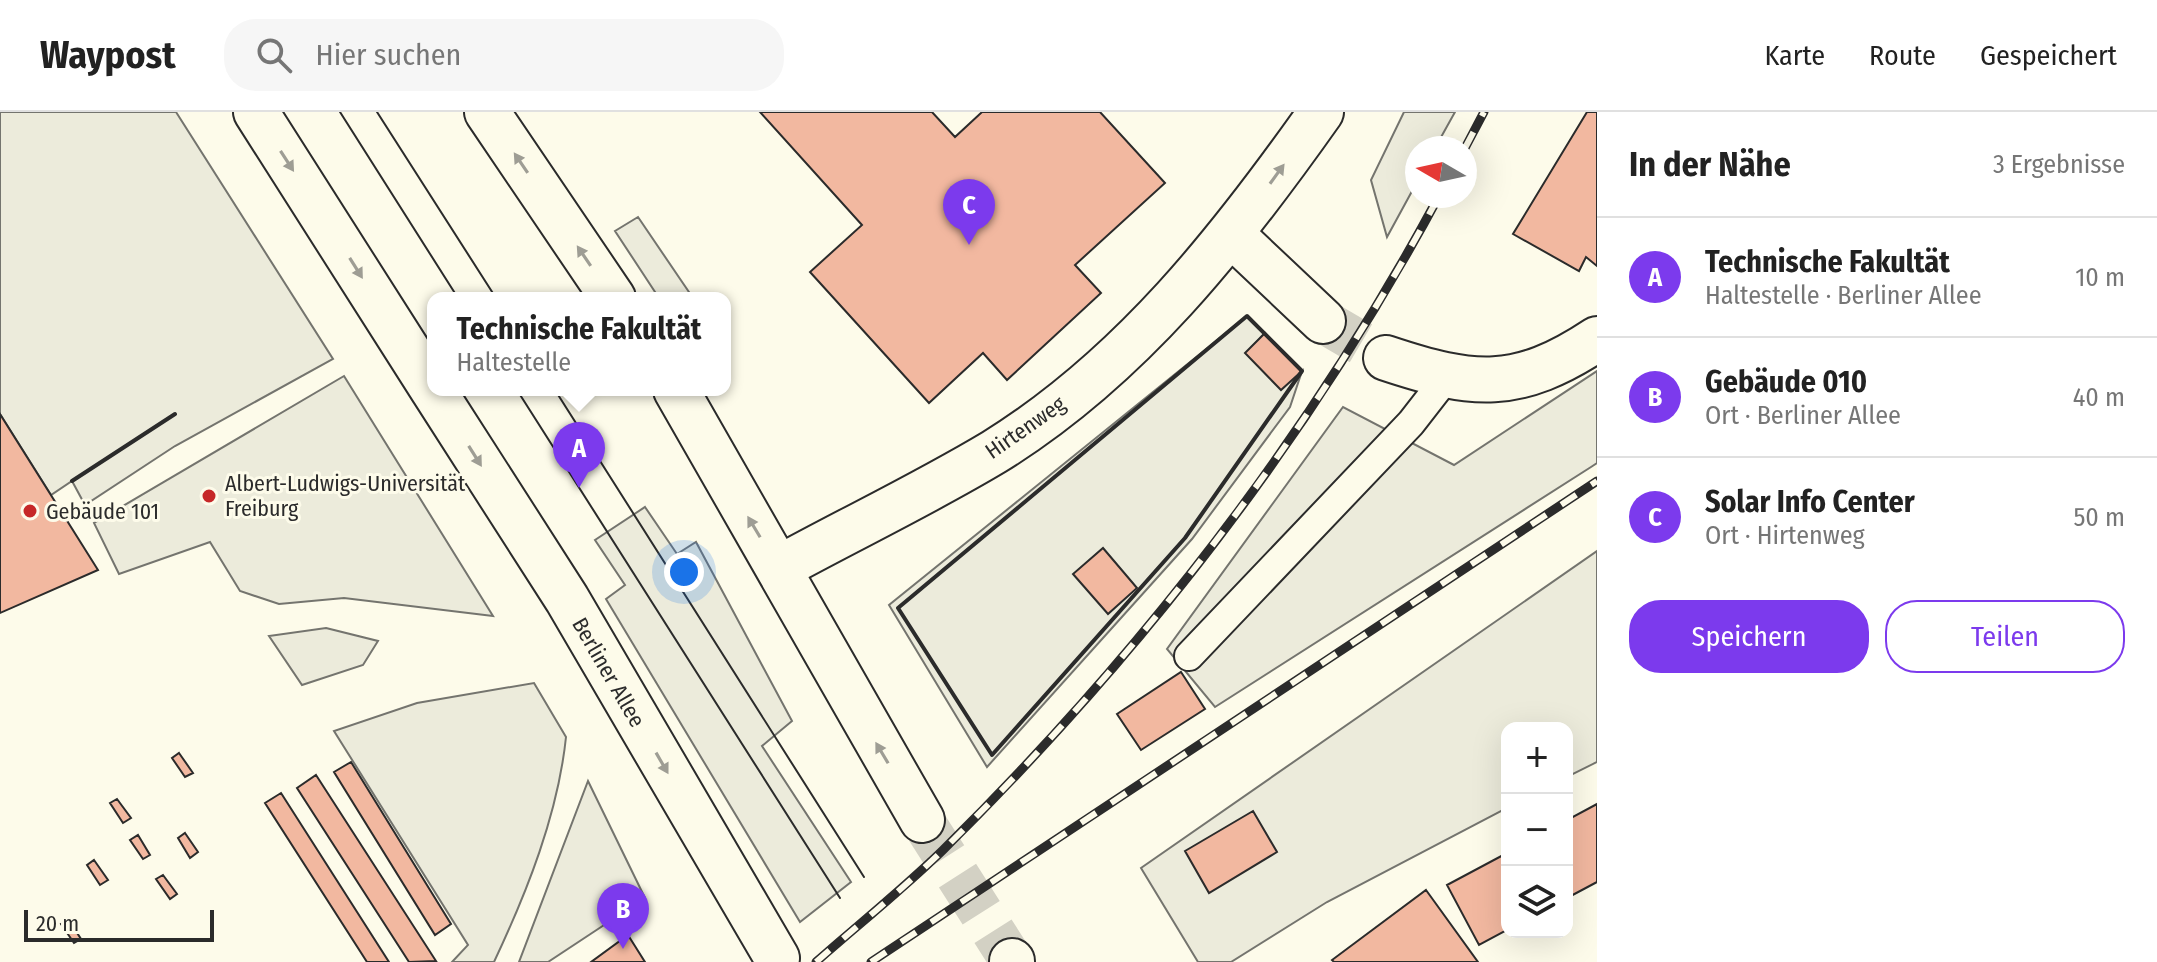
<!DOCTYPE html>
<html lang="de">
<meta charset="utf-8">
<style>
:root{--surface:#fff;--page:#f6f6f6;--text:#222;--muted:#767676;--line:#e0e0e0;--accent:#7c3aed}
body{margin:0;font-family:"Fira Sans Condensed",sans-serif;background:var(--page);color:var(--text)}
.controls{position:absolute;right:24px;bottom:24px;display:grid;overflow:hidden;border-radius:16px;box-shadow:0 8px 32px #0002}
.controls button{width:72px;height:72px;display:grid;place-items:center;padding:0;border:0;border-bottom:2px solid var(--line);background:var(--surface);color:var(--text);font:40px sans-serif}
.compass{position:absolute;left:1405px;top:24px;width:72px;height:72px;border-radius:50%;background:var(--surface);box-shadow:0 8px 32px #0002;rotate:279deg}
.scale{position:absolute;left:24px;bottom:20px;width:190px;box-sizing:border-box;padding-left:8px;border:4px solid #2b2b2b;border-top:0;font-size:22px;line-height:28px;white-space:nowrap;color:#2b2b2b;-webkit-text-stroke:6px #fdfbea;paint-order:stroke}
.you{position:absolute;left:684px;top:460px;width:28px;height:28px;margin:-20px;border:6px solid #fff;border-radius:50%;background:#1a73e8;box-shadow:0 0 0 12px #1a73e833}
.badge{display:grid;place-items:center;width:52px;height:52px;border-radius:50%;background:var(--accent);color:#fff;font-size:26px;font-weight:700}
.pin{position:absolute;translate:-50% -66px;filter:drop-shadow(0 2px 4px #0008)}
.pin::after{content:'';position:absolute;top:42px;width:28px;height:24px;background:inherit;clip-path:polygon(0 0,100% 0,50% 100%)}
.popup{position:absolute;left:427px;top:180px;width:304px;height:104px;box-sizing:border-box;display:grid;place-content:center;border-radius:16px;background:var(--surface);filter:drop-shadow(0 2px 6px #0005);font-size:26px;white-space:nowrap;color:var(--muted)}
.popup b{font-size:30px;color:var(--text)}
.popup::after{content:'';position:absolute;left:50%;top:100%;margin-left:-16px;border:16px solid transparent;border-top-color:var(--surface)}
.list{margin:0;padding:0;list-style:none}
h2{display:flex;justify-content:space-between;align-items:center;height:104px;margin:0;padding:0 32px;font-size:34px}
h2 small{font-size:26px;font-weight:400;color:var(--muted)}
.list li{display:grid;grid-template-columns:52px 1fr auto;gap:24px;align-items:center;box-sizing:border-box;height:120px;padding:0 32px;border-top:2px solid var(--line)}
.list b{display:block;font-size:30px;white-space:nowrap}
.list p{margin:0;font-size:26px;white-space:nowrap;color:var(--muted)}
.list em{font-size:26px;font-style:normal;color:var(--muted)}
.actions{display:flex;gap:16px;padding:24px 32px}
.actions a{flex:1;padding:18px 0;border:2px solid var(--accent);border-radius:32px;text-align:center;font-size:28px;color:var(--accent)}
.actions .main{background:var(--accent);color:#fff}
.icon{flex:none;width:44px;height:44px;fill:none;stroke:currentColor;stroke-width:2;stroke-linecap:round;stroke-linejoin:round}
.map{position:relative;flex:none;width:1597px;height:850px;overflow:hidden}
header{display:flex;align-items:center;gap:48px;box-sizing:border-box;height:112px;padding:0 40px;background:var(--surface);border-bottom:2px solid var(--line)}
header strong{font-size:38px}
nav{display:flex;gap:44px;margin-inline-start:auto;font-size:28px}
.search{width:560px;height:72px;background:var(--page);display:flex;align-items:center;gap:20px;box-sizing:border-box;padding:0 28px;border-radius:32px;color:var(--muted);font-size:30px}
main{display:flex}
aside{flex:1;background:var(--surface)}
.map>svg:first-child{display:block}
</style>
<header>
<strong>Waypost</strong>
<div class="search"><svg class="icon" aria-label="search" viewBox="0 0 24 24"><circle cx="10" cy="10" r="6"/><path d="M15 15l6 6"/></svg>Hier suchen</div>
<nav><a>Karte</a><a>Route</a><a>Gespeichert</a></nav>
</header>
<main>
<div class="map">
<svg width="1597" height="850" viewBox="0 0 1597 850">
<rect width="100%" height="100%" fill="#fdfbea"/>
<!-- green -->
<path fill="#ecebdb" stroke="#74746e" stroke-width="2" d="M0 0H176L333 247 175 334 85 393 72 369 51 383 0 302Z
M1404 0H1455L1435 36H1417V70L1387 125 1371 68Z
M638 105 693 186H659L615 119Z
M1247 204 1265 221 1246 241 1281 277 1302 259 1290 295 1192 427 987 655 889 493Z
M1597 259V351L1591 355 1215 595 1167 537 1343 295 1454 353Z
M344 264 493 504 344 486 279 492 240 479 210 430 119 462 94 411Z
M645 395 677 442 696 430 792 609 762 634 851 770 800 810 606 487 625 473 595 428Z
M1597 439V650L1567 665V616H1507V696L1327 790 1231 850H1198L1141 756Z
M326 516 378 529 363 553 302 573 269 524Z
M534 571 566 625C558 702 527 780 494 850H452L468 833 334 619 417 591Z
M588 669 645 786 548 850H519Z"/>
<!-- building -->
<path fill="#f2b8a0" stroke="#2b2b2b" stroke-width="2" d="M760 0H932L955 25 982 0H1100L1165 71 1075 153 1101 181 1007 268 983 241 929 291 810 160 862 113Z
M1587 0H1597V154L1586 145 1579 159 1513 122Z
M1265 221 1302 259 1281 278 1245 241Z
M0 302 98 458 0 501Z
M1103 436 1137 476 1108 502 1073 462Z
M1181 560 1205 597 1141 638 1117 602Z
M179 641 193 661 185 665 172 646Z
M351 650 451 812 435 823 334 660Z
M316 663 436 849 409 850 297 676Z
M281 681 389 850H367L265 691Z
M117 687 131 706 123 711 110 691Z
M1597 692V770L1567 786V708Z
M1253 699 1277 740 1209 781 1185 739Z
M185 721 198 740 190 746 178 726Z
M138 723 150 743 143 747 130 728Z
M1507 741V818L1479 833 1447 773Z
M94 748 108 768 100 773 87 753Z
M163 763 177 782 170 787 156 767Z
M1426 778 1478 850H1334L1332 848Z
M68 807 81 827 74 831 61 812Z
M628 823 645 850H591Z"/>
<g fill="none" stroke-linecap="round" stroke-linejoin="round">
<!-- minor-tunnel -->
<path stroke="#d3d1c4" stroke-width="44" stroke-dasharray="44 22" stroke-linecap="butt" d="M1323 209 1386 246"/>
<!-- secondary-tunnel -->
<path stroke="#d3d1c4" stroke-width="44" stroke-dasharray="44 22" stroke-linecap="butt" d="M922 708 1012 849"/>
<!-- service casing -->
<g stroke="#2b2b2b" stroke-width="32">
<path id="service" d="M1189 544 1411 311 1446 266"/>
</g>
<!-- minor casing -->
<g stroke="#2b2b2b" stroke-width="48">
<path id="minor" d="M1232 123 1323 209
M1386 246C1473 275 1517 280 1597 227
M779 456C850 417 924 382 994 340 1130 256 1230 129 1321 0"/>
</g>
<!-- secondary casing -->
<g stroke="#2b2b2b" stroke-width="48">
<path id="secondary" d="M256 0 433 278
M487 0 613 186
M433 278 567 487 777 846
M676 278 922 708
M1012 849V850"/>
</g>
<!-- service -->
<use href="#service" stroke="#fdfbea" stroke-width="28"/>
<!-- minor -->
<use href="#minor" stroke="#fdfbea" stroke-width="44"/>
<!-- secondary -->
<use href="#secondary" stroke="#fdfbea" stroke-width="44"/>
<!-- tram -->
<path stroke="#2b2b2b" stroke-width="2" d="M340 0 458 186
M377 0 496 186
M517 278 840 786
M555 278 864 765"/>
<!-- rail casing -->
<g stroke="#2b2b2b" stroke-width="9">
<path id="rail" d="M1465 36 1484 0
M816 850C858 813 903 777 943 738 1138 545 1309 326 1439 84
M871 850 1597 369"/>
</g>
<!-- rail -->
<use href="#rail" stroke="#fdfbea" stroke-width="6" stroke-dasharray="18" stroke-linecap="butt"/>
<!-- wall -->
<path stroke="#2b2b2b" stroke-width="4" d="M1247 204 1302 259 1185 426 992 643 898 496Z
M72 369 175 302"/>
</g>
<!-- one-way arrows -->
<defs><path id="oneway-solid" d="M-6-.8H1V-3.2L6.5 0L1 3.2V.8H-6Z" transform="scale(2)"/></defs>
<g fill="#9e9d94">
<use href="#oneway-solid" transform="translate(287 49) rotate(57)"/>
<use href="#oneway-solid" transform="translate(521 51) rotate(-124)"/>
<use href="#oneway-solid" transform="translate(1277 62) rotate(-54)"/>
<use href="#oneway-solid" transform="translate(584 144) rotate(-124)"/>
<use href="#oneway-solid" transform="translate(356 156) rotate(58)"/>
<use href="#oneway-solid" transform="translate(475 344) rotate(58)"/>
<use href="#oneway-solid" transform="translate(754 415) rotate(-121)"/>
<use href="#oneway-solid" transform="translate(882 641) rotate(-121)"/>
<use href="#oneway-solid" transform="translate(662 651) rotate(60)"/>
</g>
<!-- markers -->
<g fill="#c62828" stroke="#fdfbea" stroke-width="3">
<circle cx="209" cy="384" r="8"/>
<circle cx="30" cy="399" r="8"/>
</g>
<g text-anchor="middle" stroke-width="6" stroke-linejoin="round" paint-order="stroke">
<!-- street labels -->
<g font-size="22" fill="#2b2b2b" stroke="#fdfbea">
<text transform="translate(1025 315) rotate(-35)" y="8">Hirtenweg</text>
<text transform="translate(609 560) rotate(60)" y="8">Berliner Allee</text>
</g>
<!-- poi labels -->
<g font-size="22" fill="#2b2b2b" stroke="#fdfbea" text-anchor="start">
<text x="225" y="379">Albert-Ludwigs-Universität<tspan x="225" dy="25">Freiburg</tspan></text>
<text x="46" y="407">Gebäude 101</text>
</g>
</g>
</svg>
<div class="controls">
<button>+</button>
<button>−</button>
<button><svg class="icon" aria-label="layers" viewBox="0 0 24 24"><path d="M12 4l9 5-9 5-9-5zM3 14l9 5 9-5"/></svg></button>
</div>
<svg class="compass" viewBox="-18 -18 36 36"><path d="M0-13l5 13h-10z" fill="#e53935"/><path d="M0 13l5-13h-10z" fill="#767676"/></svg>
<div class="scale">20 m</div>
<div class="you"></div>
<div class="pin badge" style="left:579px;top:376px">A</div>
<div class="popup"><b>Technische Fakultät</b>Haltestelle</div>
<div class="pin badge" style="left:623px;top:837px">B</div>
<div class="pin badge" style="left:969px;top:133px">C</div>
</div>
<aside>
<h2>In der Nähe<small>3 Ergebnisse</small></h2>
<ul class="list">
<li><span class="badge">A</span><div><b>Technische Fakultät</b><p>Haltestelle · Berliner Allee</p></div><em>10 m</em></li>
<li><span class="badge">B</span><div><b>Gebäude 010</b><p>Ort · Berliner Allee</p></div><em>40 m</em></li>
<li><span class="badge">C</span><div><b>Solar Info Center</b><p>Ort · Hirtenweg</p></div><em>50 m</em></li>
</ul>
<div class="actions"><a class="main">Speichern</a><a>Teilen</a></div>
</aside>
</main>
